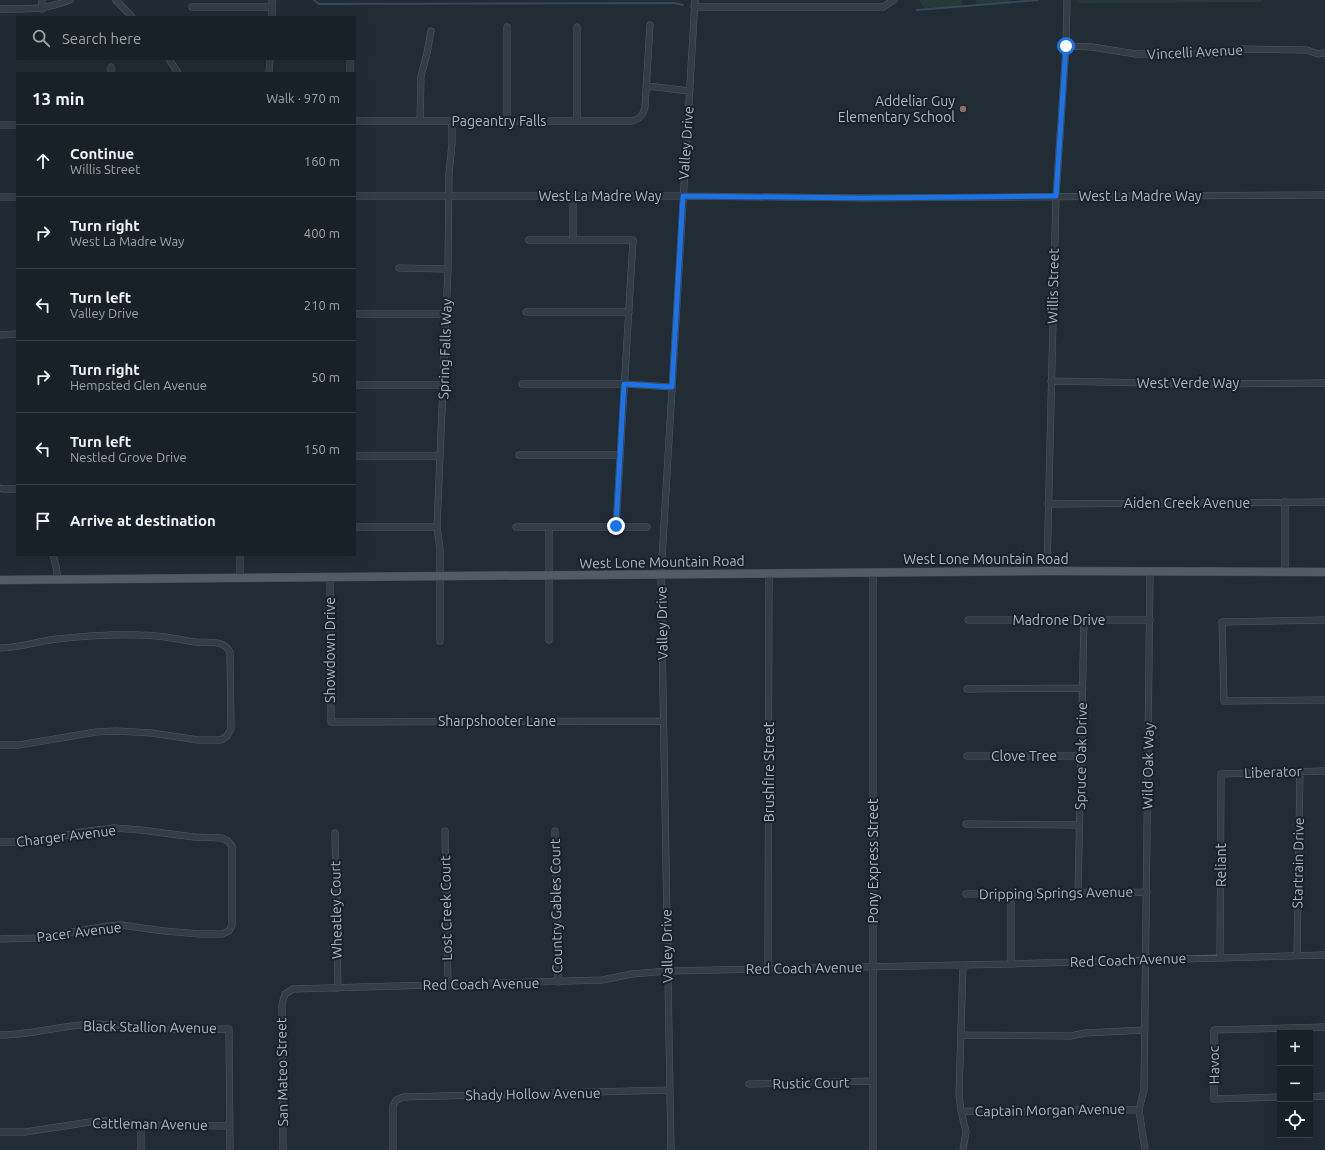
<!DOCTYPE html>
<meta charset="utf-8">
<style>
:root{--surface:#192128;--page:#222930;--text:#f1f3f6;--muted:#9fa3a8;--line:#373e45}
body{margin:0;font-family:Ubuntu,sans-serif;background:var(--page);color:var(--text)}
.controls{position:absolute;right:12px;bottom:12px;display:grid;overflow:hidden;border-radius:0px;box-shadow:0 4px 16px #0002}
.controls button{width:36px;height:36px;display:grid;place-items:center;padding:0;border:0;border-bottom:1px solid var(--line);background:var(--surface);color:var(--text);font:20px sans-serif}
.stop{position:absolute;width:12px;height:12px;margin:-9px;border:3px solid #1a73e8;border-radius:50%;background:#fff}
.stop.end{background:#1a73e8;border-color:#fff;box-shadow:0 1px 4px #0008}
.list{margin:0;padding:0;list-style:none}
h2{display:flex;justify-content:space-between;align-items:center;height:52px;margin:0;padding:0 16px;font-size:17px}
h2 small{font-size:13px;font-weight:400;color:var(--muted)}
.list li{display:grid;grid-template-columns:26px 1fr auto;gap:12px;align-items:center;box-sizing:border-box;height:72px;padding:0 16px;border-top:1px solid var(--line)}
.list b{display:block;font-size:15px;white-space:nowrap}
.list p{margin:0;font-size:13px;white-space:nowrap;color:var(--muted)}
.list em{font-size:13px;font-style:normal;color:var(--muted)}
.icon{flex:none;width:22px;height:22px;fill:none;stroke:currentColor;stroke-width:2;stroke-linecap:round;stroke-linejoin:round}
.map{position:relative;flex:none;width:1325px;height:1150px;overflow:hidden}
.search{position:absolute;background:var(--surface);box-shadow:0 4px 16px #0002;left:16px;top:16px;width:340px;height:44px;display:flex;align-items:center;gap:10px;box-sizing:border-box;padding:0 14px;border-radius:0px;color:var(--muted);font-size:15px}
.panel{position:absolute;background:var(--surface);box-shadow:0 4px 16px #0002;left:16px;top:72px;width:340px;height:484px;border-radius:0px}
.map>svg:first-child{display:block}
</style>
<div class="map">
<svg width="1325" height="1150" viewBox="0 0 1325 1150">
<rect width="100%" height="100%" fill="#212c35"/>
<!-- green -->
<path fill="#253a38" d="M919 0H962V7L924 8Z
M976 0H1012L1009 2 976 4Z
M1077 0H1262V2L1077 3Z"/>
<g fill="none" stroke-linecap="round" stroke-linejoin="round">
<!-- stream -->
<path stroke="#35495c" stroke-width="2" d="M314 0 319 4H326L674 3 683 5
M917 10 1038 0"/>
<!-- minor casing -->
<g stroke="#515b64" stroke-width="7">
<path id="minor" d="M116 0 132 17
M192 7H272
M694 7H883L894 0
M0 9C26 9 45 10 70 0
M42 9V0
M272 17V0
M507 27V121
M577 27V121
M1066 46 1092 47 1136 54H1219L1233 50 1240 49 1307 50 1318 54 1325 53
M169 59 178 73
M350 59V73
M111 73V67
M269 73 270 59
M647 86 690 91
M355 121H632C640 119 643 115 645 107L650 25
M420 121 421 76 427 53 431 31
M0 125H17
M355 196H683L865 198 1325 195
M573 196V240
M0 197H17
M529 240H633L616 526
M399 268 448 269
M526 312H629
M355 314H446
M0 335 17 334
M1051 381 1200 384 1325 383
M522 384H624L672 387
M355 385H443
M519 455H620
M355 456H440
M0 488 3 489H17
M1285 502V572
M1048 504 1325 502
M355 527H437
M516 527H647
M549 527V640
M53 555 56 566 58 580
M240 555V578
M1047 571 1056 196 1066 46 1067 0
M873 573V1150
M330 578 331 722 663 721
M968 620H1150
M1325 620 1222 622 1224 701 1325 700
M440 641V549L437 527 448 269 449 173 452 144V121
M0 648C20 648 38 641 57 639 85 636 112 634 140 635 158 635 177 639 195 642 208 643 223 639 230 652L231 729 227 736 221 740H198L152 733 116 731 96 732 19 745H0
M967 689 1083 688
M967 756H1081
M966 824 1079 825
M445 831 448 985
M555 831 558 982
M335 833 338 988
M0 842H18L49 839 81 832 114 828 141 830 194 837 222 838 228 841 232 846V925L229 931 222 934H200L164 931 121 925 108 926 37 938 0 939
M1011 893V964
M1078 893 1084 620
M966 894 1147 892
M1297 955 1300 772
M1220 957 1221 774 1325 771
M963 965 959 1095 961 1111 966 1132 963 1150
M768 969 769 574
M0 1035C32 1035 62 1025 94 1024 112 1024 129 1027 146 1029 172 1031 203 1029 229 1029L230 1150
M961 1035 1071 1036 1085 1033 1145 1030
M749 1084 873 1081
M1280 1097 1214 1099V1030L1325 1027
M1310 1097 1325 1096
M961 1111 1045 1112 1094 1109 1139 1110
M141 1125V1150
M0 1132H25L97 1121H112L144 1125 229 1126
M283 1150 282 1004 285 994 293 989 602 980 632 974 668 971 1011 964 1325 955
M393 1150V1106L396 1100 403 1097 670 1090
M671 1150 661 575 695 0
M1145 1150 1139 1110 1144 1090 1150 572"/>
</g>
<!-- major casing -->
<g stroke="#404953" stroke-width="9">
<path id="major" d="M0 580 1047 571 1325 572"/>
</g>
<!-- minor -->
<use href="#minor" stroke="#343d46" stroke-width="6"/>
<!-- major -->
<use href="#major" stroke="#525c66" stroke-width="8"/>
</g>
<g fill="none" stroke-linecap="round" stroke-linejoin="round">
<!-- route -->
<path stroke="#1a73e8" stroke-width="5" d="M616 526 624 384 672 387 683 196 865 198 1056 196 1066 46"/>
</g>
<!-- markers -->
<circle fill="#8d6e63" stroke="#19222a" stroke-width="1.5" cx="963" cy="109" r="4"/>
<g text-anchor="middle" stroke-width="4" stroke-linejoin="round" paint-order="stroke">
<!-- street labels -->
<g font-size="14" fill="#aeb8c3" stroke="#19222a">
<text transform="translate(1195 52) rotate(-3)" y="5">Vincelli Avenue</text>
<text x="499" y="126">Pageantry Falls</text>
<text transform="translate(686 143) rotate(-86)" y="5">Valley Drive</text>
<text x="600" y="201">West La Madre Way</text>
<text x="1140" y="201">West La Madre Way</text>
<text transform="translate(1053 286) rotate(-89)" y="5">Willis Street</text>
<text transform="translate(445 349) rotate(-88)" y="5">Spring Falls Way</text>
<text x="1188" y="388">West Verde Way</text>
<text x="1187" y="508">Aiden Creek Avenue</text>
<text x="986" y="564">West Lone Mountain Road</text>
<text transform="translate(662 562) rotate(-1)" y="5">West Lone Mountain Road</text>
<text x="1059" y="625">Madrone Drive</text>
<text transform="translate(662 623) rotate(-91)" y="5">Valley Drive</text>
<text transform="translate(330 650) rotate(-90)" y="5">Showdown Drive</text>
<text x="497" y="726">Sharpshooter Lane</text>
<text x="1024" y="761">Clove Tree</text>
<text transform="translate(1081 756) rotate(-89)" y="5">Spruce Oak Drive</text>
<text transform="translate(1148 766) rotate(-89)" y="5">Wild Oak Way</text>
<text transform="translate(769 772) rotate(-90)" y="5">Brushfire Street</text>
<text transform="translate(1273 772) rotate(-2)" y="5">Liberator</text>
<text transform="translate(66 836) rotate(-7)" y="5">Charger Avenue</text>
<text transform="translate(873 861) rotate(-90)" y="5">Pony Express Street</text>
<text transform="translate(1298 863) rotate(-89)" y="5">Startrain Drive</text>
<text transform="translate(1221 865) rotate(-90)" y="5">Reliant</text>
<text transform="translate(1056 893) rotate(-1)" y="5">Dripping Springs Avenue</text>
<text transform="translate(556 906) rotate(-91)" y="5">Country Gables Court</text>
<text transform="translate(446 908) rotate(-91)" y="5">Lost Creek Court</text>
<text transform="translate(336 910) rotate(-91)" y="5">Wheatley Court</text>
<text transform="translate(79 932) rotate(-7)" y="5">Pacer Avenue</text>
<text transform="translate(667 946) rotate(-91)" y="5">Valley Drive</text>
<text transform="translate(1128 960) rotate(-2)" y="5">Red Coach Avenue</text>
<text transform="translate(804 968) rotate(-1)" y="5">Red Coach Avenue</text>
<text transform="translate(481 984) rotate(-1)" y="5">Red Coach Avenue</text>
<text transform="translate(150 1027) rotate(1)" y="5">Black Stallion Avenue</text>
<text transform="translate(1214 1065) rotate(-91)" y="5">Havoc</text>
<text transform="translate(282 1072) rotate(-91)" y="5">San Mateo Street</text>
<text transform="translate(811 1083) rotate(-1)" y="5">Rustic Court</text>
<text transform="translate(533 1094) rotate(-1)" y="5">Shady Hollow Avenue</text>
<text transform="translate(1050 1110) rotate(-1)" y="5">Captain Morgan Avenue</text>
<text transform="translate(150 1124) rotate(1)" y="5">Cattleman Avenue</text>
</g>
<!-- poi labels -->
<g font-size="14" fill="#aeb8c3" stroke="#19222a" text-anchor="end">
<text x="955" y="106">Addeliar Guy<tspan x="955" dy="16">Elementary School</tspan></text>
</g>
</g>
</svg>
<div class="controls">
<button>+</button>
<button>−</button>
<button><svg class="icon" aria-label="locate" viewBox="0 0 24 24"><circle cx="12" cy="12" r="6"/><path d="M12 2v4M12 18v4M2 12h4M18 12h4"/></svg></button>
</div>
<div class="stop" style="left:1066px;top:46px"></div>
<div class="stop end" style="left:616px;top:526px"></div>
<div class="search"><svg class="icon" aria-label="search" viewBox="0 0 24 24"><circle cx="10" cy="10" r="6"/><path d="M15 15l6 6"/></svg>Search here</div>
<section class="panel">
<h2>13 min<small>Walk · 970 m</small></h2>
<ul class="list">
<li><svg class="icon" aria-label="ahead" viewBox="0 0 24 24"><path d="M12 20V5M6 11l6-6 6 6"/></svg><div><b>Continue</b><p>Willis Street</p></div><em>160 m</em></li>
<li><svg class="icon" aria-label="right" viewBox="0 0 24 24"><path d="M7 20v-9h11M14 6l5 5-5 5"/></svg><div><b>Turn right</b><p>West La Madre Way</p></div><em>400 m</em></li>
<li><svg class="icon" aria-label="left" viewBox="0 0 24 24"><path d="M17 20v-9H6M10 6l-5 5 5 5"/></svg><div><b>Turn left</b><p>Valley Drive</p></div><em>210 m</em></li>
<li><svg class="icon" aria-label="right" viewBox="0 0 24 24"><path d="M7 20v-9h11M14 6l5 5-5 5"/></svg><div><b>Turn right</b><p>Hempsted Glen Avenue</p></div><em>50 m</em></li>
<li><svg class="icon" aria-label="left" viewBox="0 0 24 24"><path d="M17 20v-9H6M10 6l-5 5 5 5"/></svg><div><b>Turn left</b><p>Nestled Grove Drive</p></div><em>150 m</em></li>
<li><svg class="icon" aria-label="arrive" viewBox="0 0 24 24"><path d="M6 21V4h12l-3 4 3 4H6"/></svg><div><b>Arrive at destination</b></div></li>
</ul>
</section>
</div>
